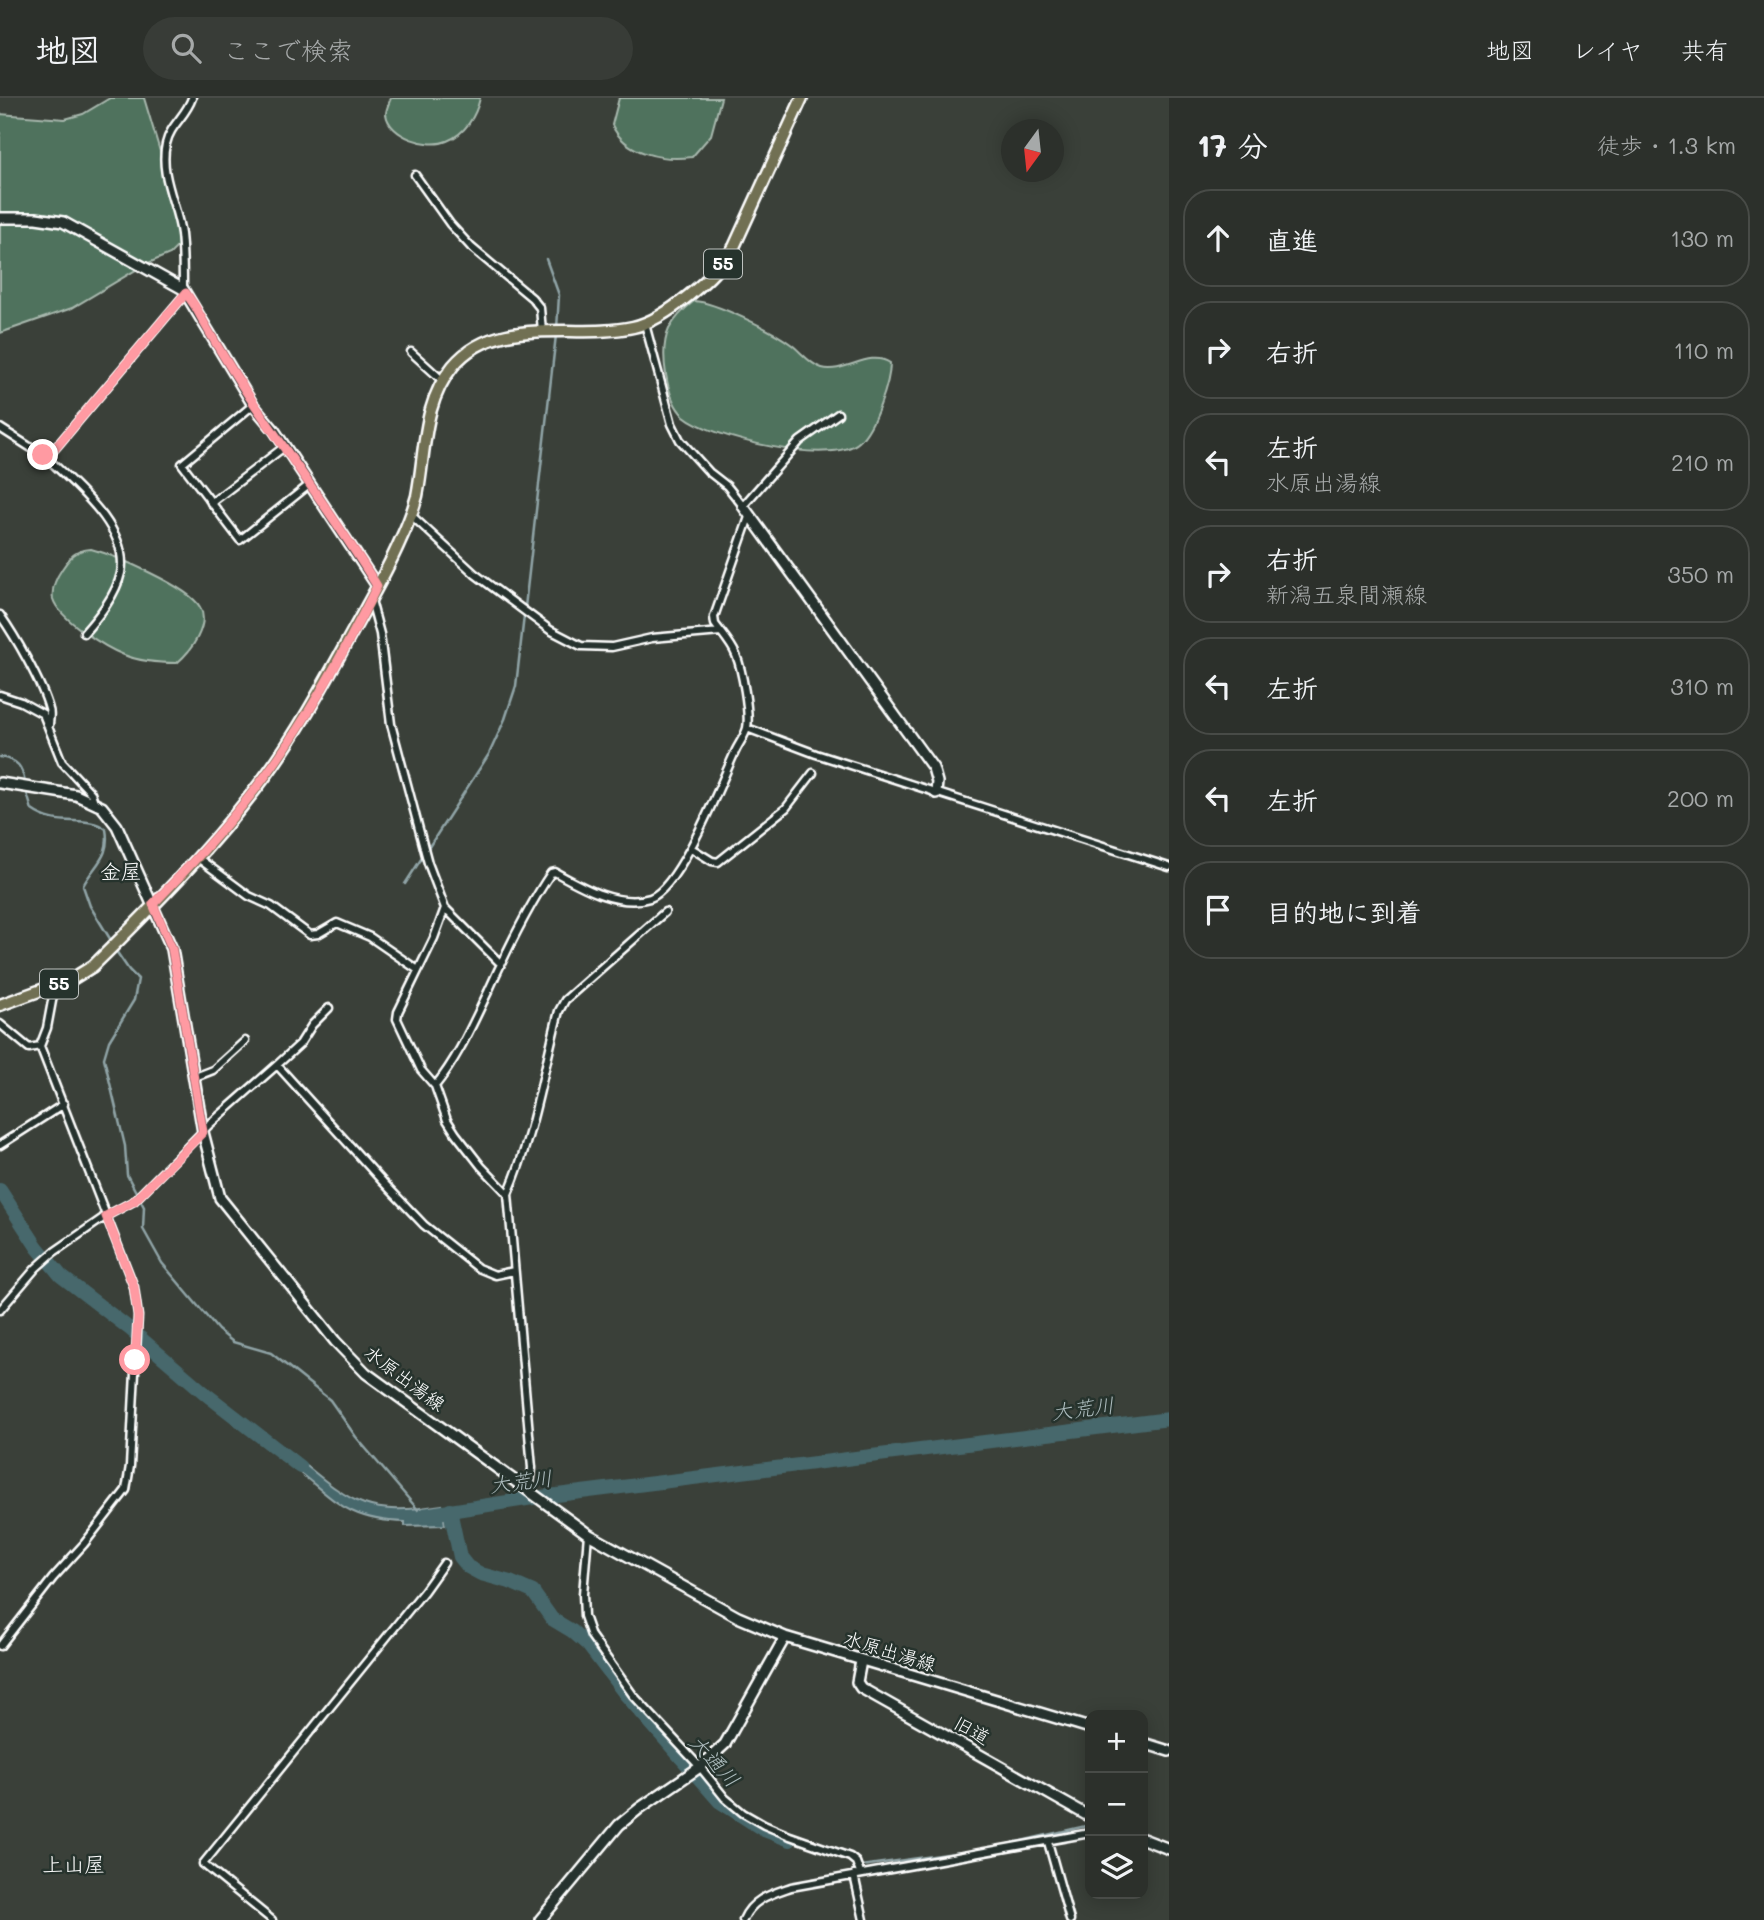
<!DOCTYPE html>
<html lang="ja">
<meta charset="utf-8">
<style>
:root{--surface:#2c302b;--page:#383c37;--text:#f1f3f6;--muted:#a6a9a9;--line:#484b47}
body{margin:0;font-family:Mali,"Klee One",sans-serif;background:var(--page);color:var(--text)}
.controls{position:absolute;right:21px;bottom:21px;display:grid;overflow:hidden;border-radius:14px;box-shadow:0 4px 18px #0003}
.controls button{width:63px;height:63px;display:grid;place-items:center;padding:0;border:0;border-bottom:2px solid var(--line);background:var(--surface);color:var(--text);font:35px sans-serif}
.compass{position:absolute;left:1001px;top:21px;width:63px;height:63px;border-radius:50%;background:var(--surface);box-shadow:0 4px 18px #0003;rotate:195deg}
.stop{position:absolute;width:21px;height:21px;margin:-16px;border:5px solid #ff9aa2;border-radius:50%;background:#fff}
.stop.end{background:#ff9aa2;border-color:#fff;box-shadow:0 2px 7px #0008}
.list{margin:0;padding:0;list-style:none}
h2{display:flex;justify-content:space-between;align-items:center;height:91px;margin:0;padding:0 28px;font-size:30px}
h2 small{font-size:23px;font-weight:400;color:var(--muted)}
.list li{display:grid;grid-template-columns:46px 1fr auto;gap:21px;align-items:center;box-sizing:border-box;height:98px;margin:0 14px 14px;padding:0 14px;border:2px solid var(--line);border-radius:28px}
.list b{display:block;font-size:26px;white-space:nowrap}
.list p{margin:0;font-size:23px;white-space:nowrap;color:var(--muted)}
.list em{font-size:23px;font-style:normal;color:var(--muted)}
.icon{flex:none;width:38px;height:38px;fill:none;stroke:currentColor;stroke-width:2;stroke-linecap:round;stroke-linejoin:round}
.map{position:relative;flex:none;width:1169px;height:1822px;overflow:hidden}
header{display:flex;align-items:center;gap:42px;box-sizing:border-box;height:98px;padding:0 35px;background:var(--surface);border-bottom:2px solid var(--line)}
header strong{font-size:33px}
nav{display:flex;gap:38px;margin-inline-start:auto;font-size:24px}
.search{width:490px;height:63px;background:var(--page);display:flex;align-items:center;gap:18px;box-sizing:border-box;padding:0 24px;border-radius:38px;color:var(--muted);font-size:26px}
main{display:flex}
aside{flex:1;background:var(--surface)}
.map>svg:first-child{display:block}
</style>
<header>
<strong>地図</strong>
<div class="search"><svg class="icon" aria-label="search" viewBox="0 0 24 24"><circle cx="10" cy="10" r="6"/><path d="M15 15l6 6"/></svg>ここで検索</div>
<nav><a>地図</a><a>レイヤ</a><a>共有</a></nav>
</header>
<main>
<div class="map">
<svg width="1169" height="1822" viewBox="0 0 1169 1822">
<rect width="100%" height="100%" fill="#3a4039"/>
<filter id="ink" filterUnits="userSpaceOnUse"><feTurbulence type="fractalNoise" baseFrequency=".0143" numOctaves="2"/><feDisplacementMap in="SourceGraphic" scale="14" xChannelSelector="R" yChannelSelector="G"/><feConvolveMatrix kernelMatrix="1 2 1 2 8 2 1 2 1" color-interpolation-filters="sRGB"/></filter>
<g filter="url(#ink)">
<!-- green -->
<path fill="#50725d" stroke="#a8b8ae" stroke-width="2" d="M110 0H144L183 130 178 148 170 156 146 166 72 210 0 235V16L65 21 83 16Z
M391 0H480C476 18 465 36 447 43 429 51 389 39 386 16 386 11 389 5 391 0Z
M619 0H721L711 37 692 59C663 63 625 56 612 27Z
M694 203C715 204 774 233 792 247 801 254 811 267 822 270 845 276 869 251 890 265 890 286 874 330 859 344 832 369 710 340 684 318 666 302 659 253 669 231 675 220 684 211 694 203Z
M91 451C114 457 189 489 200 509 210 527 191 553 177 565 159 565 141 564 124 557 106 550 59 521 53 501 51 490 56 480 62 471 70 459 75 452 91 451Z"/>
<!-- water -->
<path fill="#46676c" stroke="#90a4a7" stroke-width="2" d="M290 1354C350 1403 362 1420 442 1407L445 1427 405 1428V1424C338 1422 332 1395 282 1362Z"/>
<g fill="none" stroke-linecap="round" stroke-linejoin="round">
<!-- stream -->
<path stroke="#90a4a7" stroke-width="2.5" d="M546 161 559 197 557 231
M0 659C18 662 22 668 25 685
M26 692 32 712C58 731 86 716 106 731 111 760 94 766 83 788L90 808 112 844
M405 786 489 656 505 621 516 588 556 237
M114 850 129 872 138 881 134 902 109 943 104 960 125 1048 127 1077 144 1109 143 1131 162 1165 218 1232 233 1244 271 1255 330 1302 356 1339 419 1413
M790 1742 811 1748
M837 1757 861 1768 991 1750 1090 1727"/>
<!-- river -->
<path stroke="#46676c" stroke-width="14" d="M0 1092 37 1149 61 1178 130 1231 207 1297 300 1369
M450 1412 460 1459 468 1469 481 1476 510 1484 533 1494 552 1521 572 1533 588 1547 626 1597 719 1703 764 1732 790 1742
M424 1417 533 1400 1169 1321"/>
<!-- street casing -->
<g stroke="#fff" stroke-width="11">
<path id="street" d="M415 77 450 126 471 149 532 200 540 210 542 233
M183 191C183 173 183 154 181 136 177 106 159 77 166 46 170 27 186 18 192 0
M645 226 672 326 680 342 709 374 727 388 743 408 800 343 838 316
M411 254 442 282
M253 307 182 366 240 442 309 387
M0 330 47 360 186 195
M47 360C75 387 130 431 121 475 116 497 99 518 84 535
M211 405 284 349
M411 417 475 476 550 532 581 548 612 549 652 540 721 534
M371 502 380 536 391 626 428 765 445 810 501 866
M0 517C15 538 42 585 49 611 51 616 49 622 49 627
M0 597 21 604 43 616 62 664 91 695 94 704
M747 630 816 656 1169 769
M691 750 712 763 718 764 786 710 813 675
M198 760 249 798 271 808 310 837 318 836 337 825 370 839 418 872
M445 810 434 840 398 914 397 921 421 972 435 988 447 1022 456 1036 481 1068 508 1096
M0 926 29 950 40 948
M277 967 300 946 312 927 329 910
M195 979 213 972 245 943
M435 988C458 960 472 927 488 894 506 854 526 812 551 775L555 774C582 789 618 810 650 800 680 790 721 684 735 654 738 647 745 638 747 630 750 615 742 571 736 557 731 545 722 536 715 526L714 519 749 419
M0 1047 64 1006
M0 1212 36 1170 54 1154 106 1118 134 1103 210 1026 277 967 383 1084 424 1127 478 1170 495 1177 514 1173
M524 1389 530 1386 532 1370 508 1096C533 1038 543 974 559 913L565 902 665 814
M588 1436 583 1496 584 1518 591 1538 633 1597 700 1669 725 1700 743 1715 764 1727 790 1738 850 1759 856 1764 860 1775
M0 1548 53 1480 84 1446 126 1392 130 1368 138 1218 134 1189 40 948 47 930 55 887
M1048 1744 1070 1822
M854 1777 864 1822
M272 1822 203 1766 424 1493 444 1465
M743 1822C752 1801 771 1796 791 1789L1090 1735"/>
</g>
<!-- secondary casing -->
<g stroke="#fff" stroke-width="14">
<path id="secondary" d="M0 120H36L63 124 183 191 253 307 274 332 377 488
M743 408 933 670 937 684 936 695
M0 685 76 697 102 709 117 728 172 851 203 1034 220 1100 335 1243 366 1275 588 1436 738 1519 785 1539 1090 1630
M861 1563 857 1584 861 1590 1090 1719
M1143 1645 1169 1653
M1143 1741 1169 1751
M540 1822 619 1727 640 1710 700 1669 725 1646 785 1539"/>
</g>
<!-- primary casing -->
<g stroke="#fff" stroke-width="15">
<path id="primary" d="M0 907 72 881 93 868C154 808 216 745 267 676 300 631 327 580 354 531 370 502 387 473 400 443 407 428 413 413 417 398 426 352 422 306 453 268 497 215 574 242 633 229 666 222 717 177 734 149L802 0"/>
</g>
<!-- street -->
<use href="#street" stroke="#26332d" stroke-width="6"/>
<!-- secondary -->
<use href="#secondary" stroke="#26332d" stroke-width="9"/>
<!-- primary -->
<use href="#primary" stroke="#716f52" stroke-width="10"/>
</g>
</g>
<g fill="none" stroke-linecap="round" stroke-linejoin="round" filter="url(#ink)">
<!-- route -->
<path stroke="#ff9aa2" stroke-width="9" d="M43 357 47 360 186 195 195 208C247 307 319 392 377 488 347 549 306 623 266 677 232 723 193 765 153 806L172 851 203 1034 134 1103 106 1118 134 1189 138 1219 135 1262"/>
</g>
<g text-anchor="middle" stroke-width="5" stroke-linejoin="round" paint-order="stroke">
<!-- shield labels -->
<g fill="#26332d" stroke="#bec2c0" stroke-width="2">
<rect x="704" y="151.5" width="38" height="29" rx="5"/>
<rect x="40" y="871.5" width="38" height="29" rx="5"/>
</g>
<g font-size="18" font-weight="bold" fill="#fff">
<text x="723" y="172">55</text>
<text x="59" y="892">55</text>
</g>
<!-- street labels -->
<g font-size="19" fill="#fff" stroke="#26332d">
<text transform="translate(405 1280) rotate(37)" y="7">水原出湯線</text>
<text transform="translate(890 1553) rotate(17)" y="7">水原出湯線</text>
<text transform="translate(972 1632) rotate(29)" y="7">旧道</text>
</g>
<!-- neighbourhood labels -->
<g font-size="21" fill="#fff" stroke="#26332d">
<text x="121" y="781">金屋</text>
<text x="74" y="1774">上山屋</text>
</g>
<!-- water labels -->
<g font-size="21" font-style="italic" fill="#acbbbd" stroke="#26332d">
<text transform="translate(1083 1311) rotate(-7)" y="7">大荒川</text>
<text transform="translate(521 1384) rotate(-7)" y="7">大荒川</text>
<text transform="translate(714 1663) rotate(47)" y="7">大通川</text>
</g>
</g>
</svg>
<div class="controls">
<button>+</button>
<button>−</button>
<button><svg class="icon" aria-label="layers" viewBox="0 0 24 24"><path d="M12 4l9 5-9 5-9-5zM3 14l9 5 9-5"/></svg></button>
</div>
<svg class="compass" viewBox="-18 -18 36 36"><path d="M0-13l5 13h-10z" fill="#e53935"/><path d="M0 13l5-13h-10z" fill="#a6a9a9"/></svg>
<div class="stop" style="left:135px;top:1262px"></div>
<div class="stop end" style="left:43px;top:357px"></div>
</div>
<aside>
<h2>17 分<small>徒歩 · 1.3 km</small></h2>
<ul class="list">
<li><svg class="icon" aria-label="ahead" viewBox="0 0 24 24"><path d="M12 20V5M6 11l6-6 6 6"/></svg><div><b>直進</b></div><em>130 m</em></li>
<li><svg class="icon" aria-label="right" viewBox="0 0 24 24"><path d="M7 20v-9h11M14 6l5 5-5 5"/></svg><div><b>右折</b></div><em>110 m</em></li>
<li><svg class="icon" aria-label="left" viewBox="0 0 24 24"><path d="M17 20v-9H6M10 6l-5 5 5 5"/></svg><div><b>左折</b><p>水原出湯線</p></div><em>210 m</em></li>
<li><svg class="icon" aria-label="right" viewBox="0 0 24 24"><path d="M7 20v-9h11M14 6l5 5-5 5"/></svg><div><b>右折</b><p>新潟五泉間瀬線</p></div><em>350 m</em></li>
<li><svg class="icon" aria-label="left" viewBox="0 0 24 24"><path d="M17 20v-9H6M10 6l-5 5 5 5"/></svg><div><b>左折</b></div><em>310 m</em></li>
<li><svg class="icon" aria-label="left" viewBox="0 0 24 24"><path d="M17 20v-9H6M10 6l-5 5 5 5"/></svg><div><b>左折</b></div><em>200 m</em></li>
<li><svg class="icon" aria-label="arrive" viewBox="0 0 24 24"><path d="M6 21V4h12l-3 4 3 4H6"/></svg><div><b>目的地に到着</b></div></li>
</ul>
</aside>
</main>
